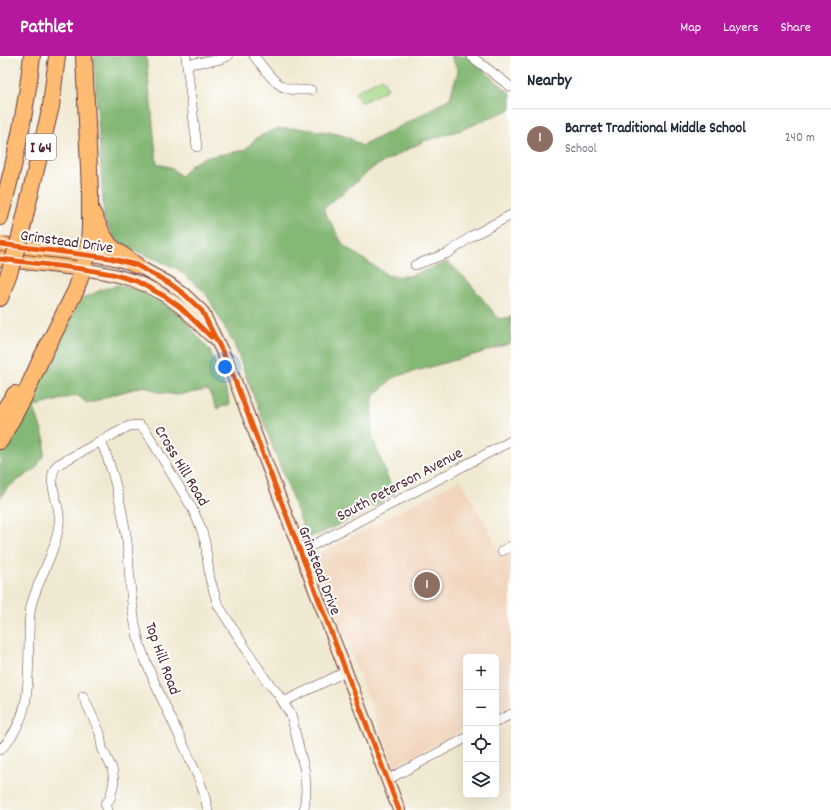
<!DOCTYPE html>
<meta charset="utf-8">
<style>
:root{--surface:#fff;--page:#f6f6f7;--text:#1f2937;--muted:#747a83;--line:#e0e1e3;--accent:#b5179e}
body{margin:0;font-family:Dekko,sans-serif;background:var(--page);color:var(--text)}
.controls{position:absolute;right:12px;bottom:12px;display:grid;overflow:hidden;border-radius:6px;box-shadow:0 4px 16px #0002}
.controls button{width:36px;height:36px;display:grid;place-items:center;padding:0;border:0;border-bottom:1px solid var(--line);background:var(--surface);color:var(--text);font:20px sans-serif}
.you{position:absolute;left:225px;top:311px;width:14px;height:14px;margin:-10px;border:3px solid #fff;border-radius:50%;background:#1a73e8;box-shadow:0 0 0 6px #1a73e833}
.badge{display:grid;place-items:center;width:26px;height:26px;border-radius:50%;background:var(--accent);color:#fff;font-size:13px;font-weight:700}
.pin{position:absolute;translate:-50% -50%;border:2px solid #fff;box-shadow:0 1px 4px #0006}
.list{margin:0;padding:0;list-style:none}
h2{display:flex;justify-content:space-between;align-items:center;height:52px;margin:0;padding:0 16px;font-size:17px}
h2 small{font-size:13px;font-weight:400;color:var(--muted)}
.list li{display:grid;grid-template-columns:26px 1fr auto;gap:12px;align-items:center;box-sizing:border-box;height:60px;padding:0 16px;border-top:1px solid var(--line)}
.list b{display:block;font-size:15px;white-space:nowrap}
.list p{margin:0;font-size:13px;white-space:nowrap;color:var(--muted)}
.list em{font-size:13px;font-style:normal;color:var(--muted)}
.icon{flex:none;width:22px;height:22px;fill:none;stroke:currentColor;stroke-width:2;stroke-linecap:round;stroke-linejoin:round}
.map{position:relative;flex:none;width:511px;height:754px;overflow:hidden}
header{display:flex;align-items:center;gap:24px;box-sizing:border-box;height:56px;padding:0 20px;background:var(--accent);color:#fff}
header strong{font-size:19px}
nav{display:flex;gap:22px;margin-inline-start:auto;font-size:14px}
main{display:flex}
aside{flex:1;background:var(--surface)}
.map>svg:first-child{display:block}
</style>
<header>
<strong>Pathlet</strong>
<nav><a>Map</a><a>Layers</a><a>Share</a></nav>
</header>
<main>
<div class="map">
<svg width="511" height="754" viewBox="0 0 511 754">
<rect width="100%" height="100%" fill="#fff"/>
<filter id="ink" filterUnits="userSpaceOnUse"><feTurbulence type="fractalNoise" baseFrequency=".025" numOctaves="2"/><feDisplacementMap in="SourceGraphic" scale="8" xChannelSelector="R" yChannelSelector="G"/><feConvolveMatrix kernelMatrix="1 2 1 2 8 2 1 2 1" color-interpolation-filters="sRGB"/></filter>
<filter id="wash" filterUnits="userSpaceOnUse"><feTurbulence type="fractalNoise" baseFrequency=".012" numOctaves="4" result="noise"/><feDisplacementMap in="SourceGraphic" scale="16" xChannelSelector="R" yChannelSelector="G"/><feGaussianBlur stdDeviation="0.9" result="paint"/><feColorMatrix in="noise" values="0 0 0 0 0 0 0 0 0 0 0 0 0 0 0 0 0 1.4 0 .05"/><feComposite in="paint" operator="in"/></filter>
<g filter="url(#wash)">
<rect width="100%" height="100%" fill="#f0e9d1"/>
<!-- built -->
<path fill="#f1d5bd" d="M461 423 502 500 511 495V648L496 656V601H466V672L394 710 314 501Z"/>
<!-- green -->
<path fill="#a5d887" stroke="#787c59" d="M382 22 388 33 361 47 355 36Z"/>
<!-- forest -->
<path fill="#84b874" stroke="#676c50" d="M94 0H146L157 108 170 111 181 120 191 109 203 102 245 94 256 82 277 73 295 72 329 76 348 81 362 90 414 63 450 42 458 15 451 0H467L511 38V53L461 74 424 85 374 111 323 153 344 190 389 220H409L448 206 467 224 499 263 511 261V287L477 298 394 321 373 341 372 381 394 438C380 446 317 483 307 481L234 288 205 236 176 212 129 192 114 182 104 162Z
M118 229 145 235 182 261 210 295 228 339 229 348 217 353 208 334 177 339 157 336 144 330 112 339 88 348 77 339 34 351 45 385 44 399 35 413 8 431 0 442V394L62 276 82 243 103 233Z"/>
</g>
<g filter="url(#ink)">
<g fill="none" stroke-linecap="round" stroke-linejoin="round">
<!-- street casing -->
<g stroke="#633d44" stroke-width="10">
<path id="street" d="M186 0 197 91
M254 0C262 9 274 29 286 32 293 35 303 34 311 34
M471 0 511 31
M187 8 217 4 228 0
M415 209 448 197 472 180 511 159
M101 385C114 416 122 451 127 485 130 517 130 550 138 582 143 602 153 622 161 641 174 668 186 694 198 721L203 734 208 754
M502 495 511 490
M300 496 511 385
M83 640 100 677 102 692 112 712 114 725 110 743 105 748 108 754
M283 646 345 616
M496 666 511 658
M0 694C32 662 28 625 29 583 29 572 29 561 31 550 38 522 56 497 59 467 62 448 44 426 57 409L129 370 139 369 146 375 192 452 201 472 205 486 210 523 218 549 266 624 278 638 291 659 305 716 306 735 304 754
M387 724 466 682"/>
</g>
<!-- secondary casing -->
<g stroke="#633d44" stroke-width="14">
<path id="secondary" d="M86 198 110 202 136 209 169 227 184 238 202 255 228 307 237 330 399 754
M83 213C120 219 149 226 179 250 191 259 200 271 211 280"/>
</g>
<!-- primary casing -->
<g stroke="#633d44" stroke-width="16">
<path id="primary" d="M0 188 86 198
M0 203 83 213"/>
</g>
<!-- highway casing -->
<g stroke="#633d44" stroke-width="18">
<path id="highway" d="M92 156 103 179 110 190 136 209
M0 161C15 108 26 55 32 0
M20 181 51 50 57 0
M0 242 10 214
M0 360 15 338
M0 385 23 343 41 303 76 234 83 213 89 184 90 173V136L84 0"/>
</g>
<!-- street -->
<use href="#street" stroke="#fff" stroke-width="9"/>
<!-- secondary -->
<use href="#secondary" stroke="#ffe4c6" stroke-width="12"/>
<!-- primary -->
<use href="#primary" stroke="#ffbb71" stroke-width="14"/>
<!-- highway -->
<use href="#highway" stroke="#ffbb71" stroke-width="16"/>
<!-- highway-bridge casing -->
<g stroke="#633d44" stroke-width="18" stroke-linecap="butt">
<path id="highway-bridge" d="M10 214 20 181"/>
</g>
<!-- highway-bridge -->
<use href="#highway-bridge" stroke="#ffbb71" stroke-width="16"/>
<!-- cycleway casing -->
<g stroke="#fff" stroke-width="8">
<path id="cycleway" d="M0 188 110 202 136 209 169 227 184 238 202 255 228 307 237 330 399 754
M0 203 83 213 112 218 136 225 166 241 180 251 211 281"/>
</g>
<!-- cycleway -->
<use href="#cycleway" stroke="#e8590c" stroke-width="5"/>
</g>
</g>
<g text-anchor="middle" stroke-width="4" stroke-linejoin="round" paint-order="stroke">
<!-- shield labels -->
<rect fill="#fff" stroke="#80626b" stroke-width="1" x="26" y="78" width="30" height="26" rx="3"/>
<g font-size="15" font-weight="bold" fill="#4a1f2b">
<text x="41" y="96">I 64</text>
</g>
<!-- street labels -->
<g font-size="16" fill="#4a1f2b" stroke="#fff">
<text transform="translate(67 184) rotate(8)" y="6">Grinstead Drive</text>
<text transform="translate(183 409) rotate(59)" y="6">Cross Hill Road</text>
<text transform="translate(399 427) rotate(-28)" y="6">South Peterson Avenue</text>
<text transform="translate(321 514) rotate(69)" y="6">Grinstead Drive</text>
<text transform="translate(164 602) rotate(70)" y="6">Top Hill Road</text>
</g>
</g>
</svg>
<div class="controls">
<button>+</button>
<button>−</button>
<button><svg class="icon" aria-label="locate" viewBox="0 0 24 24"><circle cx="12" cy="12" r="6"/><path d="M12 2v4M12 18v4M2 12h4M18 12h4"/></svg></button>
<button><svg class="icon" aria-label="layers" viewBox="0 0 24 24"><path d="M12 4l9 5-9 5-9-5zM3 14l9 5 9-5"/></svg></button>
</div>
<div class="you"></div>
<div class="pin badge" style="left:427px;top:529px;background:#8d6e63">1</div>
</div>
<aside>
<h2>Nearby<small></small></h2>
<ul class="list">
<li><span class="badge" style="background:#8d6e63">1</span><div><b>Barret Traditional Middle School</b><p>School</p></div><em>240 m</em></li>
</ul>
</aside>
</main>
